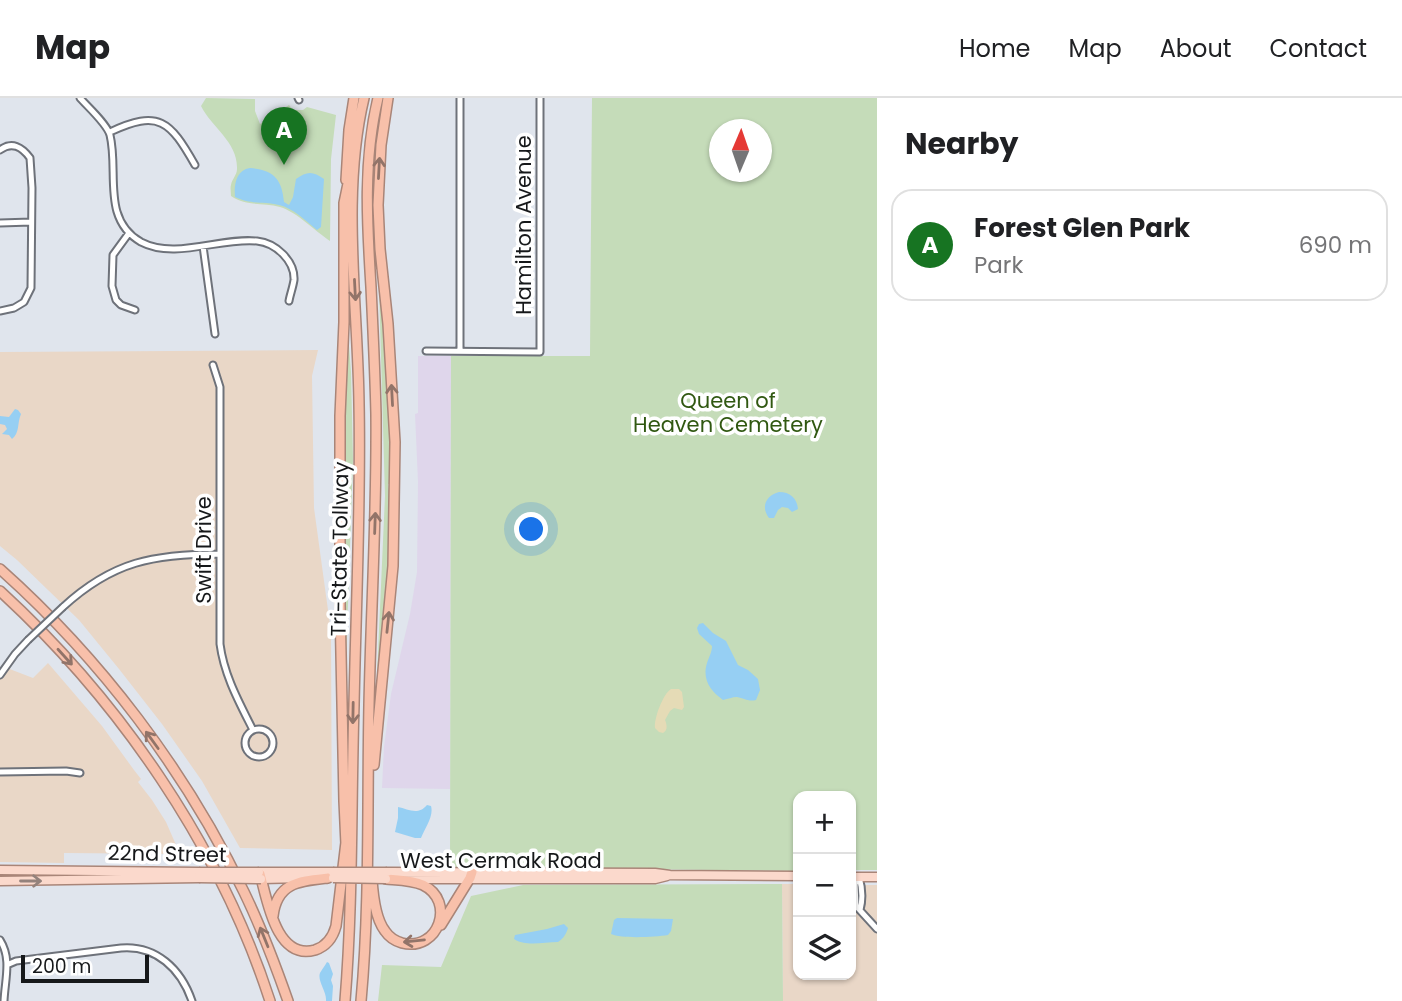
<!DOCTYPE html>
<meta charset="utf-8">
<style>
:root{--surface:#fff;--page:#f2f2f2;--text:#202124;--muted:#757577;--line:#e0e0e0;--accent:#177422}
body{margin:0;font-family:Poppins,sans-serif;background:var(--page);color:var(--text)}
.controls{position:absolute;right:21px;bottom:21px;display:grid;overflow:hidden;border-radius:14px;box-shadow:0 2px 5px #0004}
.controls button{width:63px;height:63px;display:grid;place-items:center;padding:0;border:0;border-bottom:2px solid var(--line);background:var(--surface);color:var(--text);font:35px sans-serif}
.compass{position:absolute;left:709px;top:21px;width:63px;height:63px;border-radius:50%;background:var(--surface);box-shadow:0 2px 5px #0004;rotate:2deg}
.scale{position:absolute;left:21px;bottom:18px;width:128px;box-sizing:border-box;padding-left:7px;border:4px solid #16181a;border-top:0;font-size:19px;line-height:24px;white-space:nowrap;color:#16181a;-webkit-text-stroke:5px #fff;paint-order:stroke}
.you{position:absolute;left:532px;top:432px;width:24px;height:24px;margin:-18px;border:5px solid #fff;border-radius:50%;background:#1a73e8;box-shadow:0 0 0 10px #1a73e833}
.badge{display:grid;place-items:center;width:46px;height:46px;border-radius:50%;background:var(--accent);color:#fff;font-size:23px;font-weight:700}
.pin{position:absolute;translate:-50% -58px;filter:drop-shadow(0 2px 4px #0008)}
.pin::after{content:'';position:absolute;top:37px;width:24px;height:21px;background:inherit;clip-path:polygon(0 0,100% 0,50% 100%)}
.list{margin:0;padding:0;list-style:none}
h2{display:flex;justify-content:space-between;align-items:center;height:91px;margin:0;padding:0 28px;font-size:30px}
h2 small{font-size:23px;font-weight:400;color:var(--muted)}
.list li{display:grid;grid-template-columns:46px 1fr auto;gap:21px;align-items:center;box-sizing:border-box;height:112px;margin:0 14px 14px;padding:0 14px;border:2px solid var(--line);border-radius:21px}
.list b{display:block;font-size:26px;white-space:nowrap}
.list p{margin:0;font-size:23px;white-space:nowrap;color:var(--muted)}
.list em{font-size:23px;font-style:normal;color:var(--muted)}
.icon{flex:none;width:38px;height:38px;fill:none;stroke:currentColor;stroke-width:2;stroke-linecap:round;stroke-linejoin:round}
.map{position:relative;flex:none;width:877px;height:903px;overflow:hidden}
header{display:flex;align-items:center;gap:42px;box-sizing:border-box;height:98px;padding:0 35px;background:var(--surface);border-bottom:2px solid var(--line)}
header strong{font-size:33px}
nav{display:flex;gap:38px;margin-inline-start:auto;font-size:24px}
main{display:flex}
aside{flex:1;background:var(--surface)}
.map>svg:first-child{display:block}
</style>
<header>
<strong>Map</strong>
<nav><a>Home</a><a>Map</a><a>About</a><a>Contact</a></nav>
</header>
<main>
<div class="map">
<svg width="877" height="903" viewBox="0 0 877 903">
<rect width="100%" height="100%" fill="#e0e5ed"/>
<!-- commercial -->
<path fill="#e9d7c7" d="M318 252 312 278 314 410 331 534 332 752 240 750 202 683 162 626 119 571 79 522 17 462 0 448V254Z
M48 565 102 628 134 672 141 681 138 684 152 702 166 724 180 756 64 755V765L0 764V581L7 570 33 580Z
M782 786H798V877H851V787H877V903H783Z"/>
<!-- industrial -->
<path fill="#dfd6eb" d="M418 258H451L450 691 382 690 384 649 391 596 410 516 417 474 418 384 415 316 418 315Z"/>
<!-- green -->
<path fill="#c5dcb9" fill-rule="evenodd" d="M206 0 255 1V13L260 26 289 7 293 12H303L307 9 336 17 331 61 330 143C315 133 297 114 280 109 263 104 247 109 231 98 231 94 230 90 231 87 232 81 237 77 237 71 238 44 212 30 201 8Z
M592 0H877V772H851V698H798V773L450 769 451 258H590ZM720 32H762V74H720Z
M379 189 386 252 390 314 391 386H388L389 393 392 394 390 450 376 600 385 398Z
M348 235 351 274 353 362 346 564 343 393H346L345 386H342L345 336V292Z
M782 786 783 903H378L382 867 441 869 471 798 523 787Z"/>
<!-- sand -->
<path fill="#e5dbb6" d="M671 591H679L682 594 684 609 682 612 674 610 670 613 665 622C667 627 668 632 663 635L659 634 655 630C654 620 663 596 671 591Z"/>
<!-- water -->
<path fill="#96cff3" d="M250 70C274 72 282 81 284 104L289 107 293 99 296 81C307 73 313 73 324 81L321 129 317 132C306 123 293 110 279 107 263 103 252 107 235 99 234 87 236 72 250 70Z
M15 311 18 312 21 316C17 325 20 335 12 341L9 337 2 336 7 331 5 327 0 326V318L9 319Z
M779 394C790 394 797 400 798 411L792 414 788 410 782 409 778 412 774 420H769C760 408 767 397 779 394Z
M703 525 713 535 726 543 738 567 748 572 758 581 760 592 756 602C748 604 744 600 737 599 732 599 728 601 723 602 710 593 702 581 707 565 709 559 712 554 712 548L699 536 697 530 699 526Z
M427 707 431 708C434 718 425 730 421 740H415L395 734 398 720V709C408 711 418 718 427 707Z
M617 820 673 821 671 833 668 837C655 839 622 841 611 836L614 822Z
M564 826 568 830C566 836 564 840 558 844 544 844 526 849 514 841L515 837 547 831Z
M327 864 329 865 333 876 331 882 333 888 332 903H326C327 894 317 883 320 875 322 871 325 868 327 864Z"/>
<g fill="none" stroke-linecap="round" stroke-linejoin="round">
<!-- minor casing -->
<g stroke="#6e727a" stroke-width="9">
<path id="minor" d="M80 0C88 9 107 26 110 37 119 74 101 121 141 144 175 162 221 139 257 143 276 145 295 163 294 182 293 189 290 197 289 203
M298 0 299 2
M110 34C159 11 170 23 195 67
M0 52C12 43 22 49 30 60L32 90 31 190 24 204 14 210 0 213
M0 125 31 124
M129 135 113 157 112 188 116 202 121 207 135 212
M203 148 215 236
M426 253 540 254V0
M460 253V0
M213 267 220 289V546C224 577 239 604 253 632
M63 509C113 463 154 456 220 456
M0 577 15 556 28 542
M245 645a14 14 0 1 1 28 0a14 14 0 1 1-28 0Z
M0 674 66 673 80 675
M859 779 855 786 856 808 877 831
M859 779C862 789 863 801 860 812
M0 842C12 861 5 881 4 903
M9 866 16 863 121 850C156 847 181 871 192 903"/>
</g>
<!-- primary casing -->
<g stroke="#a98578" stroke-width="11">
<path id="primary" d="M0 772 199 774
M259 774H333
M387 774 655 775 670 777 798 778
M851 779H877
M261 781 305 780
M407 781H655L667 778
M0 783 199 780"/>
</g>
<!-- motorway casing -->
<g stroke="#a98578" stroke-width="12">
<path id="motorway" d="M346 82 349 32 354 0
M0 471C100 560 186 673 244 794 261 829 275 866 288 903
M0 493C119 602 220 748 270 903
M374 667 393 468 395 344 388 226 380 151 378 107 381 47 388 0
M346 747 344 703 340 507V318L344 224V105L350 76
M260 776C267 801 276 863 315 852 327 848 333 839 336 828L346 744
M372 781C373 797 375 820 385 833 389 839 395 843 402 845 439 854 456 803 423 787 412 782 398 782 386 781
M273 818C277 784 300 783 328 780
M441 827 470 780 472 774
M345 903C353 805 351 706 354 607 356 507 361 406 359 306 358 207 341 96 364 0
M361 903C370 805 367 706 369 607 371 510 377 413 376 316 375 274 373 232 371 189 367 126 363 62 378 0"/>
</g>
<!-- minor -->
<use href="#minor" stroke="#fff" stroke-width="5"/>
<!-- primary -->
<use href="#primary" stroke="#fbd9cc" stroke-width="8"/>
<!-- motorway -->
<use href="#motorway" stroke="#f8c0aa" stroke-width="9"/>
<!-- minor-bridge casing -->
<g stroke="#6e727a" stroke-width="9" stroke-linecap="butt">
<path id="minor-bridge" d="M28 542 63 509"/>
</g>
<!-- primary-bridge casing -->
<g stroke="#a98578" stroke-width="11" stroke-linecap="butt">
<path id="primary-bridge" d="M199 774H259
M333 774H387
M199 780 261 781
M333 780 386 781"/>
</g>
<!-- minor-bridge -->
<use href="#minor-bridge" stroke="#fff" stroke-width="5"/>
<!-- primary-bridge -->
<use href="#primary-bridge" stroke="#fbd9cc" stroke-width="8"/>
</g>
<!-- one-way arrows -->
<defs><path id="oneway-shaft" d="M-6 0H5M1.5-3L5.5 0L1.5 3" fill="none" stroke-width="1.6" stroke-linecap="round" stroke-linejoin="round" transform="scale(1.75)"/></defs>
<g stroke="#927469">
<use href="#oneway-shaft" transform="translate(379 70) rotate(-87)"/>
<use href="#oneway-shaft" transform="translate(355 192) rotate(87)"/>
<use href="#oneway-shaft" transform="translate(392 297) rotate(-93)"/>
<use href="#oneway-shaft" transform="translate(375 425) rotate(-88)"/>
<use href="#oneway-shaft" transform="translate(388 524) rotate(-84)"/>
<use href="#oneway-shaft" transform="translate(65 559) rotate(48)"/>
<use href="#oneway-shaft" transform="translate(353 615) rotate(91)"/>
<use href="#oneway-shaft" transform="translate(152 642) rotate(-126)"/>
<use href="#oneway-shaft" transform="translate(264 839) rotate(-112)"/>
<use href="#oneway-shaft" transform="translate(414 843) rotate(174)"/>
</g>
<use stroke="#94827c" href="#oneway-shaft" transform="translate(31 783)"/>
<g text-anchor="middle" stroke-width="7" stroke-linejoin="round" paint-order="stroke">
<!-- street labels -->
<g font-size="21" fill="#16181a" stroke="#fff">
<text transform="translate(524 127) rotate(-90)" y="7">Hamilton Avenue</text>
<text transform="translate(340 451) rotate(-89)" y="7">Tri-State Tollway</text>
<text transform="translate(204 452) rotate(-90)" y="7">Swift Drive</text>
<text transform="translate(167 756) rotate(1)" y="7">22nd Street</text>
<text x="501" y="770">West Cermak Road</text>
</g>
<!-- park labels -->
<g font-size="21" fill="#305811" stroke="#fff">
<text x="728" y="310">Queen of<tspan x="728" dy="24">Heaven Cemetery</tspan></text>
</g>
</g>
</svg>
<div class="controls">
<button>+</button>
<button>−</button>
<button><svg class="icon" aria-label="layers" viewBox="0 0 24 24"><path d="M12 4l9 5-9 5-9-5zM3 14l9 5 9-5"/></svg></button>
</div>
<svg class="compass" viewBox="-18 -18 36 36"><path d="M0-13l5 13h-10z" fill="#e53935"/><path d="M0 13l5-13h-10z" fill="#757577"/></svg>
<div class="scale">200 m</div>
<div class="you"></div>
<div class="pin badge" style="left:284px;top:67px">A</div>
</div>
<aside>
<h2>Nearby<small></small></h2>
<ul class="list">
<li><span class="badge">A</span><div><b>Forest Glen Park</b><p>Park</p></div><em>690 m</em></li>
</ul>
</aside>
</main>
